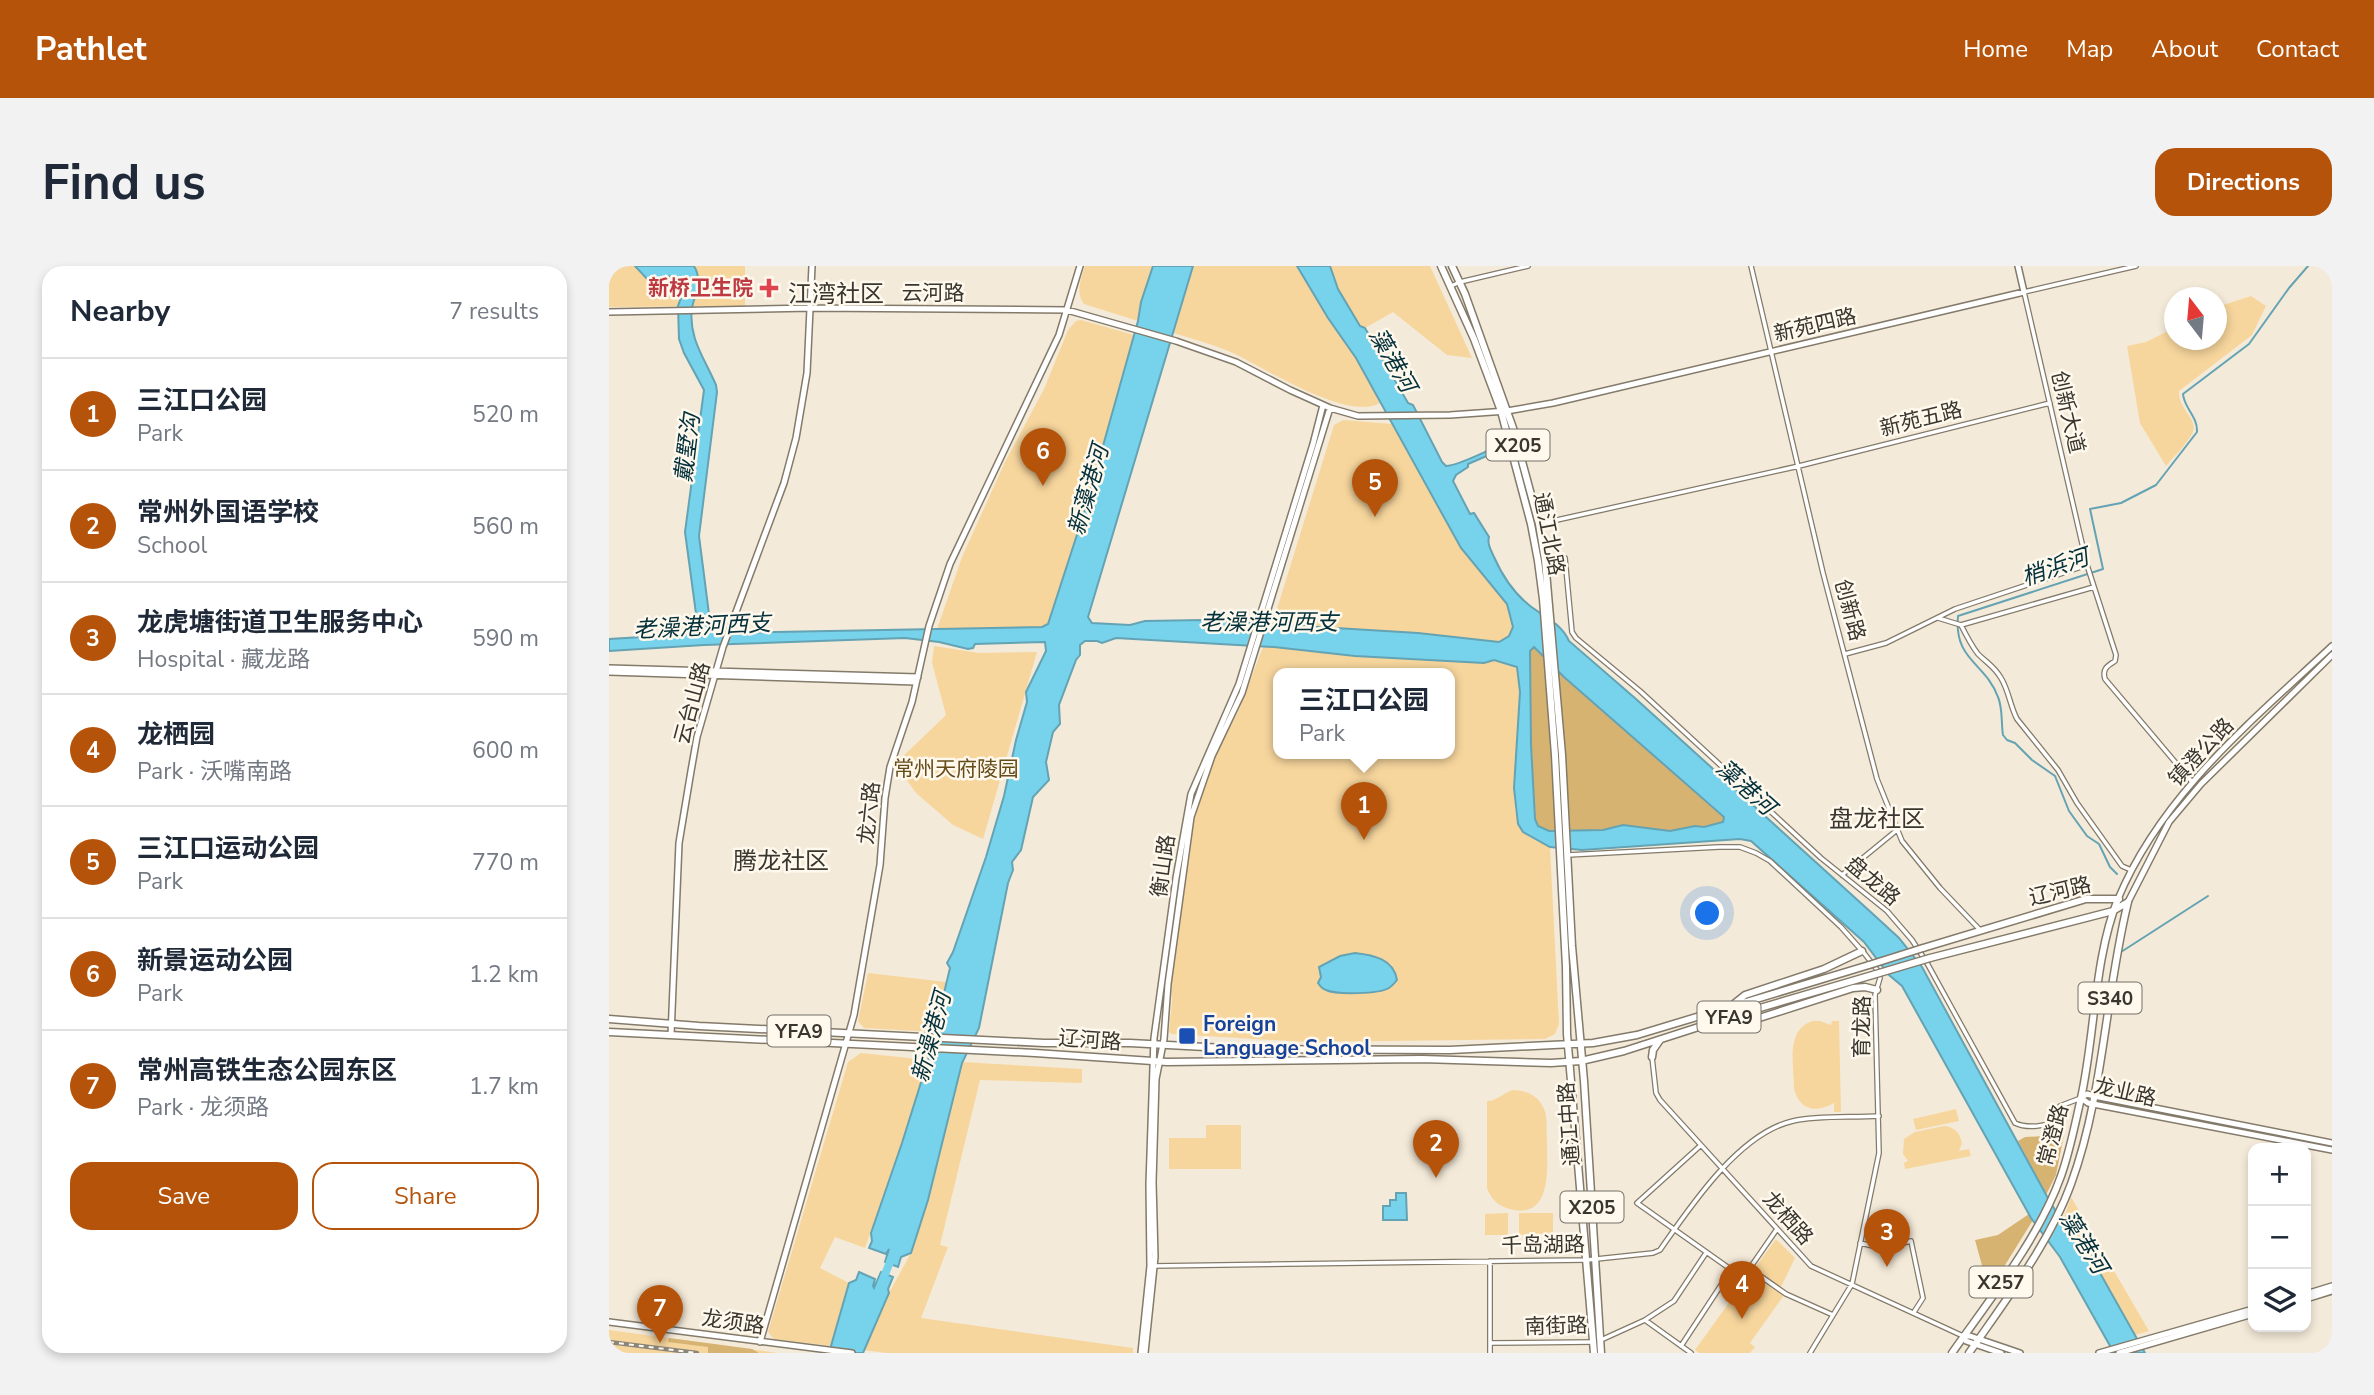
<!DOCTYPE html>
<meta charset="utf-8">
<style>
:root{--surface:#fff;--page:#f2f2f3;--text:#1f2937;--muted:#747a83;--line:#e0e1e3;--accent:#b45309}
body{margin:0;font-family:"Nunito Sans","Noto Sans SC",sans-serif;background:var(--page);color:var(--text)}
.controls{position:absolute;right:21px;bottom:21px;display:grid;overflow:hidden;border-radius:14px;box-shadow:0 4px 10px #0003}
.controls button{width:63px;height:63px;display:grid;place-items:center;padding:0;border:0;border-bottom:2px solid var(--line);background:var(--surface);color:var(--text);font:35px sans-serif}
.compass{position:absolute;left:1555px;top:21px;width:63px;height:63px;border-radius:50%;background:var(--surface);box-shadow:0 4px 10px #0003;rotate:344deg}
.you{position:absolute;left:1099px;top:648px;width:24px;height:24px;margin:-18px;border:5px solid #fff;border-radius:50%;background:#1a73e8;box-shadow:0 0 0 10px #1a73e833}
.badge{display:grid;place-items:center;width:46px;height:46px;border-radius:50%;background:var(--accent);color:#fff;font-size:23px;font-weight:700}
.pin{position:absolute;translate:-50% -58px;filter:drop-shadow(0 2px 4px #0008)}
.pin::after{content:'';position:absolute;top:37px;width:24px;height:21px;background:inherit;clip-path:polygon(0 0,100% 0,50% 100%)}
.popup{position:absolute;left:664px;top:402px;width:182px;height:91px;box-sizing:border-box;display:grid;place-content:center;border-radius:14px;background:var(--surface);filter:drop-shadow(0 2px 5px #0005);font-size:23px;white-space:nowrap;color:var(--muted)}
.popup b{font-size:26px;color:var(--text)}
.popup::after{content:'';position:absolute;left:50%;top:100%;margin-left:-14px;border:14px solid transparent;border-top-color:var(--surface)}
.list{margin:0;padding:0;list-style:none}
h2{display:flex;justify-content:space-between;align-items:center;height:91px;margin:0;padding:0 28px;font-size:30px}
h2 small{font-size:23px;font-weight:400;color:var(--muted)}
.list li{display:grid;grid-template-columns:46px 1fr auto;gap:21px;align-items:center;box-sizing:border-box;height:112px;padding:0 28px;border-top:2px solid var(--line)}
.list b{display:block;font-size:26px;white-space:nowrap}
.list p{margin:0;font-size:23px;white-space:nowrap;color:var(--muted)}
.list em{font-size:23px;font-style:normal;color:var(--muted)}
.actions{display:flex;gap:14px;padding:21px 28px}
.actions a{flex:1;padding:16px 0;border:2px solid var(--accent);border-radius:21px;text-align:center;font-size:24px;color:var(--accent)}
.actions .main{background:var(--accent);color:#fff}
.icon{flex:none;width:38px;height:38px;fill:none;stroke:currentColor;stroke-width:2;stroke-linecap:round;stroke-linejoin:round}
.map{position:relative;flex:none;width:1723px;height:1087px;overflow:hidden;border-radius:21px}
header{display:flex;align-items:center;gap:42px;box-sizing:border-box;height:98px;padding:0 35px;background:var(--accent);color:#fff}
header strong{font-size:33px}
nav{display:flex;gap:38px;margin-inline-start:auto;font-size:24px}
.intro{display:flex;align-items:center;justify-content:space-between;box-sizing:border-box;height:168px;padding:0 42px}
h1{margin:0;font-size:49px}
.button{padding:18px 32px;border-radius:21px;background:var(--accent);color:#fff;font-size:24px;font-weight:700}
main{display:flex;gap:42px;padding:0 42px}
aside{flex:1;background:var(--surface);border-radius:21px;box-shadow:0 4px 10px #0003}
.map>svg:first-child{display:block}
</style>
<header>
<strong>Pathlet</strong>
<nav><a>Home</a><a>Map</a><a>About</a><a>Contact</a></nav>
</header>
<div class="intro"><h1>Find us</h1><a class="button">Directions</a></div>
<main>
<aside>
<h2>Nearby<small>7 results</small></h2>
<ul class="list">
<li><span class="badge">1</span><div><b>三江口公园</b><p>Park</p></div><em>520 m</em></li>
<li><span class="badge">2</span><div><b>常州外国语学校</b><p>School</p></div><em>560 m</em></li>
<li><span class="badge">3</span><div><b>龙虎塘街道卫生服务中心</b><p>Hospital · 藏龙路</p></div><em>590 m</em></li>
<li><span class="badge">4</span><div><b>龙栖园</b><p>Park · 沃嘴南路</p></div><em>600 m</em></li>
<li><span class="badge">5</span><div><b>三江口运动公园</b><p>Park</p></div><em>770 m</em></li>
<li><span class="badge">6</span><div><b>新景运动公园</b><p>Park</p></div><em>1.2 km</em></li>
<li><span class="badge">7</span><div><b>常州高铁生态公园东区</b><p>Park · 龙须路</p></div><em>1.7 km</em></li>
</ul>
<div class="actions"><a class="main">Save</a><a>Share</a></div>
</aside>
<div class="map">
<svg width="1723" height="1087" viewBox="0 0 1723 1087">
<rect width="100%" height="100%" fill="#f4ead9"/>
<!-- green -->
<path fill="#f7d69d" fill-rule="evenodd" d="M0 0H136V40L0 41Z
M476 0H544L532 36 529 55 475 38C466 27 472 13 476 0Z
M584 0H688L719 52 747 92 771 137C740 156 657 103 626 88 607 79 586 74 565 67Z
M721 0H821L863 92 838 89 784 46 756 62 751 60 729 23Z
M1642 30 1657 40 1643 69 1570 125C1569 144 1591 153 1583 168 1577 179 1565 190 1557 200L1531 157 1518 80 1537 76 1565 62 1566 74H1608V41Z
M472 54 525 69 476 244 439 358 433 361 328 363 353 291 396 196 435 123 459 64 467 55Z
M734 154 783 158 852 282 898 338 904 361 900 370 890 376 809 367 663 359 725 159Z
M325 380 370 387 428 386 374 573 344 559 307 527 286 498 337 449 323 397Z
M654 381 885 394 908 402C919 437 894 543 913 565 919 572 933 577 941 581L950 758 946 768 936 773 698 776 563 768 560 766 563 735 562 717 586 547 605 491 629 446ZM669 408H841V488H669Z
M259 707 337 716 325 766 255 762 249 755Z
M1204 755H1211L1222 759 1223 755H1230L1232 846H1225V837C1207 847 1191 845 1185 823 1185 799 1176 763 1204 755Z
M252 787 319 794 293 877 256 982 226 971 211 1002 240 1017 223 1080 165 1073 159 1066 239 796Z
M353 796 473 803V817L371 814 331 979 339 981 312 1052 524 1082V1087H277L255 1084 280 1027 302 987 319 934Z
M904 824C917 824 930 830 935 843 939 852 937 866 938 876 938 900 944 955 901 943 889 940 882 933 878 922V835C888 835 894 827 904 824Z
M1347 843 1350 855 1307 864 1304 853Z
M597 859H632V903H560V872H597Z
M1335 860C1346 861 1351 867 1353 877L1350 885 1360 883 1362 890 1296 903 1295 897 1299 895 1294 888 1295 873 1306 866Z
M1462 931 1540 1065 1526 1069 1473 976 1458 963 1454 955Z
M899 947V969H876V948Z
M910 947H944V968L910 969Z
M1167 973 1186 992 1172 1021 1145 1003Z
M1142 1006 1175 1029 1141 1077 1146 1081 1141 1087H1090L1086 1084Z
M0 1064 169 1087H0Z"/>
<!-- forest -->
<path fill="#d7b371" d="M925 381 955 411 1116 552 1114 556 1095 561 1086 560 1061 565 1015 559 994 564 940 565 929 560 926 553 922 479 921 385Z
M1455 869 1447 909 1437 929 1409 875 1416 871Z
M1420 948 1424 954 1380 1025 1366 974 1389 969Z
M60 1072 143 1083 150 1087H99V1081L59 1076Z"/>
<!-- water -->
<path fill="#77d2ec" stroke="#64a3b3" stroke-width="2" fill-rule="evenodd" d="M26 0H85C94 15 86 27 83 42 79 72 96 93 107 119L108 126 90 270 101 356 103 361 111 367 433 361 439 358 476 244 529 55 532 36 544 0H584L479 351 483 357 521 359 536 355 594 354 809 367 890 376 900 370 904 361 898 338 852 282 747 92 719 52 688 0H721L729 23 751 60 756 62 799 137 804 139 833 196 837 200C848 200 873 187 885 182L887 186 859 198V201L847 209 844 215 861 248 865 247 880 271C878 278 882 284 885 291 893 309 905 327 920 339 935 351 952 357 960 375L1027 433 1265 649 1290 672 1313 701 1441 936 1458 962 1473 975 1536 1087H1505L1451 991 1422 952 1293 720 1280 709 1255 676 1142 575 1131 573 973 584 941 581 914 566 909 558 905 522 911 426 908 401 885 394 875 397 746 390 665 381 507 372 493 377 488 375H476L471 379V389L467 394 450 439 451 458 444 466 437 496 440 514 424 531 412 584 403 596 404 604 399 617 370 762 353 797 319 934 302 987 292 991 289 1001 276 996 280 983 277 988 260 982 263 975 262 967 293 877 319 794 341 702 338 697 344 686 377 591 395 530 407 474 418 436 417 426 437 385 436 376 366 378 364 382 359 383 330 376 296 372 95 379 0 385V373L82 368 87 362 88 355 76 266 95 124 75 87 70 73 69 40 73 29 67 16 61 10 39 14ZM925 381 955 411 1115 551 1114 556 1095 561 1086 560 1061 565 1014 559 994 564 940 565 929 560 926 553 922 479 921 385Z
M746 687C764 689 785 693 788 714 785 718 783 720 780 722 770 728 727 729 717 724 713 723 711 720 709 717L712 711 710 701 731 690Z
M787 927H797L798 954H774V940H781V934H787Z
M250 1006 266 1013 264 1020 265 1022 272 1006 284 1011 279 1023 280 1027 254 1087H220L240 1017 247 1014Z"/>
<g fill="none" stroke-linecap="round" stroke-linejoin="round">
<!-- stream -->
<path stroke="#64a3b3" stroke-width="2" d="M1508 608 1501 601 1490 578 1478 570 1460 545 1446 510 1423 494 1406 477 1398 474 1394 469C1392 457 1394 443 1389 431 1376 396 1345 395 1349 350L1494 303 1481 243 1512 237 1547 219 1588 166C1589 151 1575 142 1574 128L1640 78 1680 22 1699 0
M1512 686 1599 630"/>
<!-- river -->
<path stroke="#77d2ec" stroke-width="8" d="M272 1018 283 991"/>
<!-- street casing -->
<g stroke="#837a6a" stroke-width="6">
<path id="street" d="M1142 0 1214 307 1268 513 1293 575 1331 622 1372 665
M1527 0 1415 26 1478 299 1507 389 1506 395C1498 400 1493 403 1496 413L1583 516
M842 20 851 16 919 0
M930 258 1190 200 1441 137
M936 294 950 291 956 292 963 366 967 372 1031 425 1212 592 1278 645 1303 674 1318 697 1406 857C1416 862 1440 862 1447 852 1449 848 1450 844 1451 840L1472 832
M1329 352 1352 359C1357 369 1362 379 1369 388 1378 397 1385 400 1392 412 1400 425 1401 440 1408 453L1449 504 1468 537 1513 600 1522 604
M1352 359 1485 321
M1236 388 1277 377 1346 343 1478 299
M959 589 1110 581H1131L1147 587 1161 595 1232 661 1255 687 1269 705 1271 712 1266 729 1270 887 1243 1018 1201 1087
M1233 609 1288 564
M1043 791 1047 827 1051 834 1202 1000 1354 1070
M1091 880 1028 937 1134 1012 1168 963
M1251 977 1273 982 1302 975 1314 1032 1305 1046
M881 995V1087
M543 1000 978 994 1044 987 1051 984C1081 941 1130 867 1184 855 1210 849 1244 852 1270 850
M1140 1002 1177 1028 1224 1049
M1036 1054 1065 1035 1097 987
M992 1074 1036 1054 1082 1087
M882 1077 984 1076
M1072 1080 1122 1004"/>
</g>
<!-- secondary casing -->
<g stroke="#837a6a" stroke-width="8">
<path id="secondary" d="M0 46 203 42 458 44 567 75 627 96 681 124 721 142 749 150 841 149 898 145 944 137 1415 26 1409 0
M0 402 309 411
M0 406 307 416
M1509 633C1552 529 1643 455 1723 380
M1519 636 1560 556 1592 518 1723 389
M62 769 70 577 82 505 88 471 114 381 175 217 187 172 198 107 203 0
M1472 832 1479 837 1723 884
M1472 832 1478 828 1485 830 1723 877
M1697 1028 1723 1020
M1697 1033 1723 1025
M0 1056 243 1087
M1354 1070H1361L1411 1087
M1354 1070 1357 1075 1392 1087
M151 1076 245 749 271 599 276 532 281 501 303 436 320 360 341 298 450 69 471 0
M532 1087 541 1000 540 918 545 772 567 612 582 528 630 418 704 178 714 139
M536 1087 546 991 544 916 547 813 555 773 559 718 582 551 603 490 633 427 721 142
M1490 1087 1644 1043
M1510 1087 1644 1048"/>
</g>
<!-- primary casing -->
<g stroke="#837a6a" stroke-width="9">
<path id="primary" d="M832 0 865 73 892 145 922 258 929 295 934 333 946 489 957 701 958 768 985 1087
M843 0 856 28 904 162 930 258 936 294 953 489 963 680 975 815 992 1087
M1314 682 1477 633H1510
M1321 692 1504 645 1519 636
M1126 737 1136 729 1215 703 1253 685
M1129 749 1144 754 1244 722 1256 721 1268 724
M0 753 90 760 435 777H521L634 783 841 784 984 777 1028 769 1260 699
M0 766 426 787 558 796 813 793 942 797 972 795 1015 785 1127 749 1267 708
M1043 791 1044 784 1051 774
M1343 1087C1381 1033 1430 972 1452 910 1461 885 1466 858 1472 832 1486 770 1485 692 1509 633
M1360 1087C1396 1035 1440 978 1462 918 1495 828 1496 729 1519 636"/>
</g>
<!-- street -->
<use href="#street" stroke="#fff" stroke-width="3.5"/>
<!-- secondary -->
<use href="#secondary" stroke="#fff" stroke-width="5"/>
<!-- primary -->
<use href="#primary" stroke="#fff" stroke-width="6"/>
<!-- rail casing -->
<g stroke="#8b8579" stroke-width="4.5">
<path id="rail" d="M0 1076 88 1087"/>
</g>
<!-- rail -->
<use href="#rail" stroke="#fef8ed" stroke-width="2" stroke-dasharray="5" stroke-linecap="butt"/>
<!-- primary-bridge casing -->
<g stroke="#837a6a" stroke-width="9" stroke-linecap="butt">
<path id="primary-bridge" d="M1260 699 1314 682
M1267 708 1321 692"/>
</g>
<!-- primary-bridge -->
<use href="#primary-bridge" stroke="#fff" stroke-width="6"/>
</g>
<!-- markers -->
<path fill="#e0444e" stroke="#fef8ed" stroke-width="2.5" d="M156.5 11.5h7v7h7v7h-7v7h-7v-7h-7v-7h7z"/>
<rect fill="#1a4fb4" stroke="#fef8ed" stroke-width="2.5" x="569" y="761" width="18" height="18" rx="3.5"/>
<g text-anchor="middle" stroke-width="5" stroke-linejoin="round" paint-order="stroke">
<!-- shield labels -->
<g fill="#fef8ed" stroke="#747068" stroke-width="2">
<rect x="877.5" y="163.5" width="63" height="31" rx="5"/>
<rect x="1469.5" y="716.5" width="63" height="31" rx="5"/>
<rect x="1088.5" y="735.5" width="63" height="31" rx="5"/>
<rect x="158.5" y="749.5" width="63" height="31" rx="5"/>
<rect x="951.5" y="925.5" width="63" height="31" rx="5"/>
<rect x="1360.5" y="1000.5" width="63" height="31" rx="5"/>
</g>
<g font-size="19" font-weight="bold" fill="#39362f">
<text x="909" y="186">X205</text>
<text x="1501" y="739">S340</text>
<text x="1120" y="758">YFA9</text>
<text x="190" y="772">YFA9</text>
<text x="983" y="948">X205</text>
<text x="1392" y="1023">X257</text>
</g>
<!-- health labels -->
<g font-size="21" font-weight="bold" fill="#be3a42" stroke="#fef8ed" text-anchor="end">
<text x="144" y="29">新桥卫生院</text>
</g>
<!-- street labels -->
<g font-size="21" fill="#39362f" stroke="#fef8ed">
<text x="324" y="34">云河路</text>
<text transform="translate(1206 59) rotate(-13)" y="7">新苑四路</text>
<text transform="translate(1459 146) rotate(77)" y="7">创新大道</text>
<text transform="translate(1312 153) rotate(-14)" y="7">新苑五路</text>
<text transform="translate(940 268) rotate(79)" y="7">通江北路</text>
<text transform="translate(1241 344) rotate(75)" y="7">创新路</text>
<text transform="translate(83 437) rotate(-75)" y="7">云台山路</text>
<text transform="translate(1592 486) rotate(-47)" y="7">镇澄公路</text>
<text transform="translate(260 547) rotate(-84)" y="7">龙六路</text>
<text transform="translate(554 600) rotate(-82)" y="7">衡山路</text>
<text transform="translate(1264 615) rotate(40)" y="7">盘龙路</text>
<text transform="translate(1451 625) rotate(-13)" y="7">辽河路</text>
<text transform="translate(1253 761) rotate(-89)" y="7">育龙路</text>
<text transform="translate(481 774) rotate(4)" y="7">辽河路</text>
<text transform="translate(1516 826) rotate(13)" y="7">龙业路</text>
<text transform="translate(960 858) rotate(-94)" y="7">通江中路</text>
<text transform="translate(1444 869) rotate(-75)" y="7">常澄路</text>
<text transform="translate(1179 952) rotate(48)" y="7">龙栖路</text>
<text transform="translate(934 979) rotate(-1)" y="7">千岛湖路</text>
<text transform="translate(124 1056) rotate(8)" y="7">龙须路</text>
<text transform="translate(947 1060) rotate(-2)" y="7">南街路</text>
</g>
<!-- park labels -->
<g font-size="21" fill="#664c1a" stroke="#fef8ed">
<text x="347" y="510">常州天府陵园</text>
</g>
<!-- transit labels -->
<g font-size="21" font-weight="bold" fill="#164399" stroke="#fef8ed" text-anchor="start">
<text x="594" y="765">Foreign<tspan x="594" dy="24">Language School</tspan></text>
</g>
<!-- water labels -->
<g font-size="23" font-style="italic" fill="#04313c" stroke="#fef8ed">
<text transform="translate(784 94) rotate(60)" y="8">藻港河</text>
<text transform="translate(78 182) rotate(-83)" y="8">戴墅沟</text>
<text transform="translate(479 224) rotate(-74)" y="8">新藻港河</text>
<text transform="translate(1446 301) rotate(-19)" y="8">梢浜河</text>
<text x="660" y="364">老澡港河西支</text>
<text transform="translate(93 360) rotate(-3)" y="8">老澡港河西支</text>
<text transform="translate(1137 521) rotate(42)" y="8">藻港河</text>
<text transform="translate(322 771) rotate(-75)" y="8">新澡港河</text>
<text transform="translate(1475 976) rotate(58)" y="8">藻港河</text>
</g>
<!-- quarter labels -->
<g font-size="24" fill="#39362f" stroke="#fef8ed">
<text x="227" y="36">江湾社区</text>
<text x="1268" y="561">盘龙社区</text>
<text x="172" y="603">腾龙社区</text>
</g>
</g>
</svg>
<div class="controls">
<button>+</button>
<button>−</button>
<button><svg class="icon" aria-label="layers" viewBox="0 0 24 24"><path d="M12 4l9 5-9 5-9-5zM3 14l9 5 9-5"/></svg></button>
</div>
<svg class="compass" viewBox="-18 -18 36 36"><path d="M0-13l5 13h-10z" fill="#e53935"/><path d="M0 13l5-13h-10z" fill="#747a83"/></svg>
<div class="you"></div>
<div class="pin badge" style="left:755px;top:574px">1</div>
<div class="popup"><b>三江口公园</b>Park</div>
<div class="pin badge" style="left:827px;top:912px">2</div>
<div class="pin badge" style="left:1278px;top:1001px">3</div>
<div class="pin badge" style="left:1133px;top:1053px">4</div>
<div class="pin badge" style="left:766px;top:251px">5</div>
<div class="pin badge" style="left:434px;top:220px">6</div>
<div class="pin badge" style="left:51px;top:1077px">7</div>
</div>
</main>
